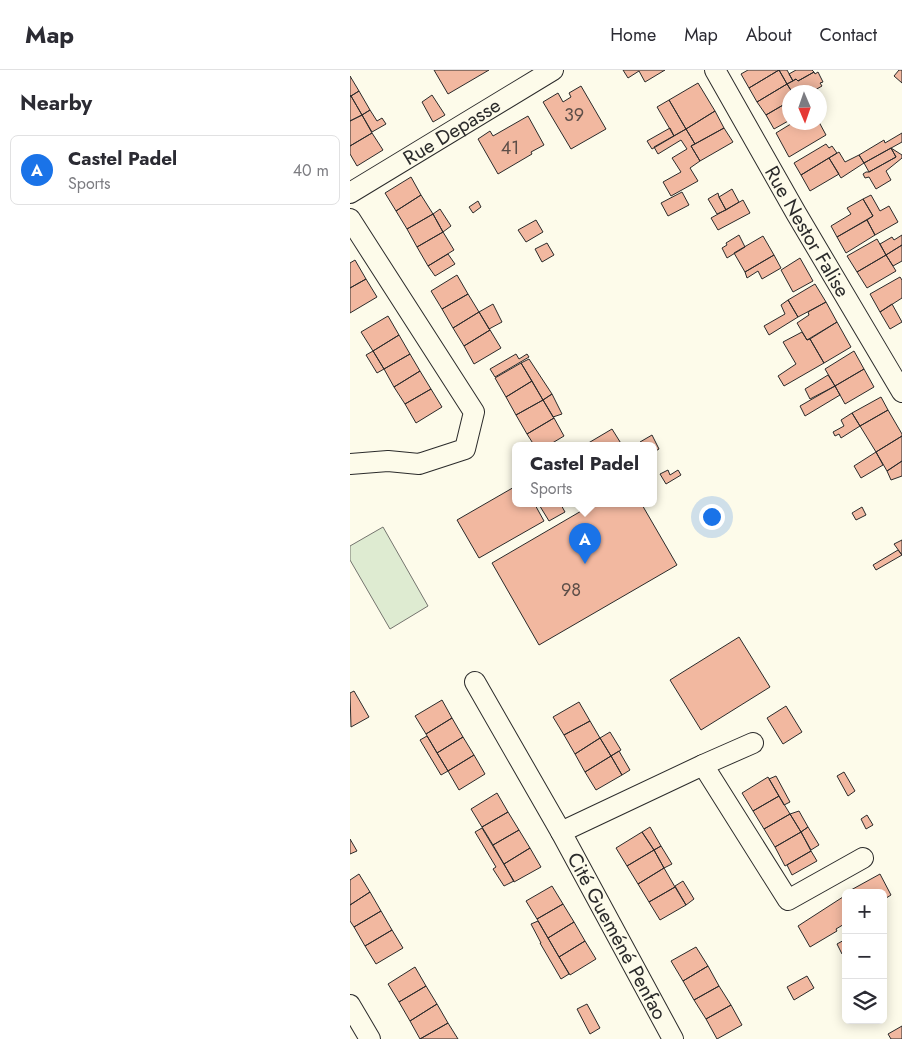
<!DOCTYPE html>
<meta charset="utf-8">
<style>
:root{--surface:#fff;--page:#f2f2f3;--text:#2b2b33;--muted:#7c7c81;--line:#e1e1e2;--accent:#1a73e8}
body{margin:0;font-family:Jost,sans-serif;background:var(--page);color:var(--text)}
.controls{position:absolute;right:15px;bottom:15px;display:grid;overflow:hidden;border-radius:8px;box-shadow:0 2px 12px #0003}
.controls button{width:45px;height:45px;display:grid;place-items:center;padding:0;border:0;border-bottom:1px solid var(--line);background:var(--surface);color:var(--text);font:25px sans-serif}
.compass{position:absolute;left:432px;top:15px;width:45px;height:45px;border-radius:50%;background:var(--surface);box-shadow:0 2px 12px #0003;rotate:178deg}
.you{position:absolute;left:361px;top:446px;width:18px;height:18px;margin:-12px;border:4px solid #fff;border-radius:50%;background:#1a73e8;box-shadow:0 0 0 8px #1a73e833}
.badge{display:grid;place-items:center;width:32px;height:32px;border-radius:50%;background:var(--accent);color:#fff;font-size:16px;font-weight:700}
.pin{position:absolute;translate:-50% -41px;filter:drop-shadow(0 1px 2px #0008)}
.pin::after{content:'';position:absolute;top:26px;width:18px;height:15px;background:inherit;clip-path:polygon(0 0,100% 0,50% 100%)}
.popup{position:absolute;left:162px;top:372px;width:145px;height:65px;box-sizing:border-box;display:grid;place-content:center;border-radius:8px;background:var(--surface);filter:drop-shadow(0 1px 4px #0005);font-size:16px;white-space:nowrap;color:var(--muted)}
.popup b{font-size:19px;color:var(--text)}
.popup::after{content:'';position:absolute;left:50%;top:100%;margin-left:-10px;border:10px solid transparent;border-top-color:var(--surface)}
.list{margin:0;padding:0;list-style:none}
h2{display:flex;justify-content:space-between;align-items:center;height:65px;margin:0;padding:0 20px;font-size:21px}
h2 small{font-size:16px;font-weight:400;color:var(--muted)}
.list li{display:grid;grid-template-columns:32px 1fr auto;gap:15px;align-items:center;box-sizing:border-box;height:70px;margin:0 10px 10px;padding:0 10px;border:1px solid var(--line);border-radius:8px}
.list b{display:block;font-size:19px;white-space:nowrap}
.list p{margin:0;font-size:16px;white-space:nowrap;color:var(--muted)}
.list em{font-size:16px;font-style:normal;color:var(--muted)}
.icon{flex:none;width:28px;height:28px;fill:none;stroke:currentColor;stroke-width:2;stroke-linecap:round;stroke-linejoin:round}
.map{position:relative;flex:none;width:552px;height:969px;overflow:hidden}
header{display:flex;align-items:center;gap:30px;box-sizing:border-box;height:70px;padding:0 25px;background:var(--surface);border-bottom:1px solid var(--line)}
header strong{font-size:24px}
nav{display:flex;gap:28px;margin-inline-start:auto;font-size:18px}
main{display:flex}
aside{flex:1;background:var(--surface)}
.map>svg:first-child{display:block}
</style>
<header>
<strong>Map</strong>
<nav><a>Home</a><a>Map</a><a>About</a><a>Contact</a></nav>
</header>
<main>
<aside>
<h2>Nearby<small></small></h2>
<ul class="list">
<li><span class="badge">A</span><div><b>Castel Padel</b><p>Sports</p></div><em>40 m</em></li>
</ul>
</aside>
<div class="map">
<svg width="552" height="969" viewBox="0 0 552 969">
<rect width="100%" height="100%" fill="#fdfbea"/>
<!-- green -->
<path fill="#deebd1" stroke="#74746e" d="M33 457 78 536 40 559 0 490V476Z"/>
<!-- building -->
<path fill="#f2b8a0" stroke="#2b2b2b" d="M84 0H139L98 24Z
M273 0H315L295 12 289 1 278 8Z
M398 0H429L399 18 391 4Z
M429 0 437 14 407 32 399 18Z
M429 0H437L443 11 437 14Z
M446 0H462L464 2 448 11 446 9 443 11 439 4Z
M549 0H552V13L544 6Z
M464 2 465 4 468 2 473 12 470 13 472 16 465 20 463 17 454 22H442L437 14 446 9 448 11Z
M0 6 9 21 1 26 0 25Z
M348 13 365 41 336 59 319 30Z
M437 14 442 22H440V31L416 45 407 32Z
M231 16 256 59 221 79 193 32 208 23 213 32 221 27 219 23Z
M9 21 20 40 12 45 1 26Z
M82 25 95 45 83 52 72 32Z
M1 26 12 45 0 51V27Z
M319 30 336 59 324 66 307 37Z
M440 31V50L424 59 416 45Z
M20 40 27 51 32 48 36 54 22 62 12 45Z
M365 41 374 58 345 74 336 59Z
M12 45 22 63 0 76V51Z
M178 46 194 75 181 82 182 84 148 104 128 69 140 61 143 66Z
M444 52H469L476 65 439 87 426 63Z
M320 58 324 66 302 79 297 71Z
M374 58 383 72 350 91 341 76Z
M336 59 345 74 341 76 350 91 340 98 348 111 321 126 313 112 331 102 322 88 337 79 331 70 308 84 304 77Z
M22 63 33 80 7 96 0 84V76Z
M552 63V72L514 93 509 85 534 70 535 73Z
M476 74 479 78 482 76 487 83 451 105 444 93Z
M541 78 546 87 519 102 514 93Z
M541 78 552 85V88L536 101 541 110 526 119 519 107 515 108 513 104 516 102H519L546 87Z
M489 82 495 92 509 85 514 93 491 108 479 88Z
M479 88 489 104 460 121 451 105Z
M61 107 71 125 46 141 35 123Z
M382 119 389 132 376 140 369 127Z
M332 122 339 135 318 146 311 133Z
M368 123 369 127 376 140 367 144 358 129Z
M71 125 83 144 57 159 46 141Z
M521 125 530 141 539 136 548 152 525 165 517 150 523 146 513 129Z
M513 129 523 146 487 167 481 156 501 144 497 138Z
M393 130 400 143 368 160 361 148Z
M128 131 131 137 123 143 119 137Z
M90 139 101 156 93 162 83 144Z
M83 144 93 162 67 177 57 159Z
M186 150 193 162 176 172 168 160Z
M517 150 525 165 496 183 487 167Z
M93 162 104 180 78 196 67 177Z
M389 165 395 177 377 188 372 178 377 175 376 173Z
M552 165V175L536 185 530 174 542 167 544 170Z
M413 166 424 185 395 202 384 183Z
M527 169 536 185 507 202 497 186Z
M197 173 204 185 192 192 185 179Z
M552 175V191L543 196 536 185Z
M98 184 105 194 85 206 78 196Z
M424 185 431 198 412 209 408 201 397 208 395 202Z
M536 185 546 201 517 218 507 202Z
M450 188 463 211 443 222 431 200Z
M5 190 16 209 0 218V193Z
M107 205 118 224 92 239 81 221Z
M550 207 552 210V228L530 242 520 224Z
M16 209 27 227 0 243V218Z
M465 214 476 232 448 247 438 230Z
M118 224 129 242 103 258 92 239Z
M438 230 448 247 419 265 414 256 435 244 431 235Z
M476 232 487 252 457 270 447 253 459 245 458 242Z
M143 234 152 252 139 259 129 242Z
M542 234 552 252 540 259 530 242Z
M129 242 140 260 114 276 103 258Z
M38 246 49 265 23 281 11 262Z
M487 252 501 277 474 293 460 269Z
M140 260 151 278 124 294 114 276Z
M452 262 457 270 460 269 474 293 434 316 428 306 446 294 433 272Z
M49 265 60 284 34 299 23 281Z
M23 281 34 299 27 303 16 285Z
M504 281 514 299 485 316 475 299Z
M60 284 70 301 44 317 34 299Z
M166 284 169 289 177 284 179 287 145 307 140 299Z
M179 289 202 324 193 330 171 293Z
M171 293 182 311 156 327 145 308Z
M514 299 524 317 495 334 485 316Z
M70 301 81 319 55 334 44 317Z
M478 305 485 316 460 329 455 319Z
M182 311 193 330 166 345 156 327Z
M485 316 490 325 455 346 450 336Z
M81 319 92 337 66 353 55 334Z
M202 324 212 344 203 347 193 330Z
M531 327 538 340 510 356 502 343Z
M193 330 204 348 177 364 166 345Z
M538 340 552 364V366L526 382 510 356Z
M502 343 510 356 491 368 489 364 485 366 483 362 494 356 491 350Z
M204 348 214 366 199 375H184L177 364Z
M262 359 272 375H235Z
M302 365 309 379 304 382 306 385 304 387V375H291L290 372Z
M552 366V391L537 401 526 382Z
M526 382 533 395 511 408 504 396Z
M552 391V406L541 410 537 401Z
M318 400 320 405 328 400 331 405 316 414 310 404Z
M166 416V433H184L194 451 129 488 107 450Z
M188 433H210L215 442 199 451Z
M245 433H291L327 495 189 575 142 493Z
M512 437 516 445 506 450 502 443Z
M552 470V485L544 474Z
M548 480 552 485 526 500 523 495Z
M389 567 420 617 351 660 320 610Z
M4 621 19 647 1 657 0 623Z
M92 630 102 648 76 664 65 646Z
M229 632 240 651 214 665 203 647Z
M436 636 452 662 433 674 417 648Z
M102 648 113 667 87 683 76 664Z
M240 651 250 668 225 684 214 665Z
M260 662 271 680 261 686 250 668Z
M77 666 98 701 91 705 70 670Z
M113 667 124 685 98 701 87 683Z
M250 668 261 686 235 702 225 684Z
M269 681 280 700 272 705 261 686Z
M124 685 135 704 109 720 98 701Z
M261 686 272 705 246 720 235 702Z
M494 702 505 721 498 726 487 706Z
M426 706 440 732 434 735 419 709Z
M418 707 429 726 403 741 392 723Z
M147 723 158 742 132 757 121 739Z
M429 726 440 744 414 759 403 741Z
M449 741 458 757 451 762 440 744Z
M158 742 169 760 143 775 132 757Z
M440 744 451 762 425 777 414 759Z
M517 745 523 755 516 759 511 749Z
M300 757 311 776 304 780 292 762Z
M458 757 469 775 461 780 451 762Z
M132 758 164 811 154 816 143 799 146 797 125 762Z
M169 760 180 778 154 794 143 775Z
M292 762 304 780 277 796 266 778Z
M451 762 461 781 435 796 425 777Z
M0 769 7 781 0 784Z
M311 776 322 794 314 798 304 780Z
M180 778 191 797 164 812 154 794Z
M304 780 314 798 288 814 277 796Z
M461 781 467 791 442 805 437 795Z
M314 798 325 817 299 832 288 814Z
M9 804 20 822 0 835V810Z
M530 804 541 825 533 830V823H500L502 822 501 820Z
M333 811 344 829 336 835 325 816Z
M202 816 213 834 187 849 176 831Z
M325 817 336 835 310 850 299 832Z
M20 822 31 841 4 857 0 851V835Z
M496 825V853L486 859 487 861 460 877 448 856Z
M213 834 224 852 198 868 187 849Z
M31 841 42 860 15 876 4 857Z
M188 851 219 904 211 909 190 873H191L181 854Z
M224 852 235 871 209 887 198 868Z
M42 860 53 878 26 894 15 876Z
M496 869V882L492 884 487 874Z
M235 871 246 889 220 905 209 887Z
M346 877 358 896 333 911 321 891Z
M358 896 369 916 344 930 333 911Z
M65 897 76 916 49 932 38 914Z
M457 906 464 918 444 930 437 917Z
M76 916 87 934 60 951 49 932Z
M369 916 381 935 356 949 344 930Z
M87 934 98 953 70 969 60 951Z
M237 934 250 958 240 964 227 939Z
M381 935 392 955 367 969 356 949Z
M98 953 108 969H70Z
M552 956V969H541L538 964Z"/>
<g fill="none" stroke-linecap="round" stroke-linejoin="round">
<!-- street casing -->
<g stroke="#2b2b2b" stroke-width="22">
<g id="street">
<path id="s1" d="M365 0 446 143 552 322"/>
<path id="s2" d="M0 123 203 0"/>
<path d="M0 149 124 342 115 379 69 394 38 391 0 394"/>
<path id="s3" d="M125 612 211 762 323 969"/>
<path d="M353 695 438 830 513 788"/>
<path d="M211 762 353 695 403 673"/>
<path d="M0 935 20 969"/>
</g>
</g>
<!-- street -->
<use href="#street" stroke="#fdfbea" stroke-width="20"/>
</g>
<g text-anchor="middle" stroke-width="4" stroke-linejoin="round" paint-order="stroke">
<!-- number labels -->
<g font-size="18" fill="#5d4e48">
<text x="224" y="51">39</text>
<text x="160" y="84">41</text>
<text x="221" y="526">98</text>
</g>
<!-- street labels -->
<g font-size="20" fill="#2b2b2b" stroke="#fdfbea">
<text dy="7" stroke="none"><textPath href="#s2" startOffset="119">Rue Depasse</textPath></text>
<text dy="7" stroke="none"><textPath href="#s1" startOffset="186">Rue Nestor Falise</textPath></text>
<text dy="7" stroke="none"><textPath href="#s3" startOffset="291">Cité Gueméné Penfao</textPath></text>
</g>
</g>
</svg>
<div class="controls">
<button>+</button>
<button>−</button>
<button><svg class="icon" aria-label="layers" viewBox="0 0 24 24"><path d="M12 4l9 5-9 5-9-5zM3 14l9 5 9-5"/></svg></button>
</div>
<svg class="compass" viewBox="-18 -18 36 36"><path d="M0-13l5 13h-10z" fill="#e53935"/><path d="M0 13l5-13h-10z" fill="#7c7c81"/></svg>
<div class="you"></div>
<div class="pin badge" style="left:235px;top:494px">A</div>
<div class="popup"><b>Castel Padel</b>Sports</div>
</div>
</main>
